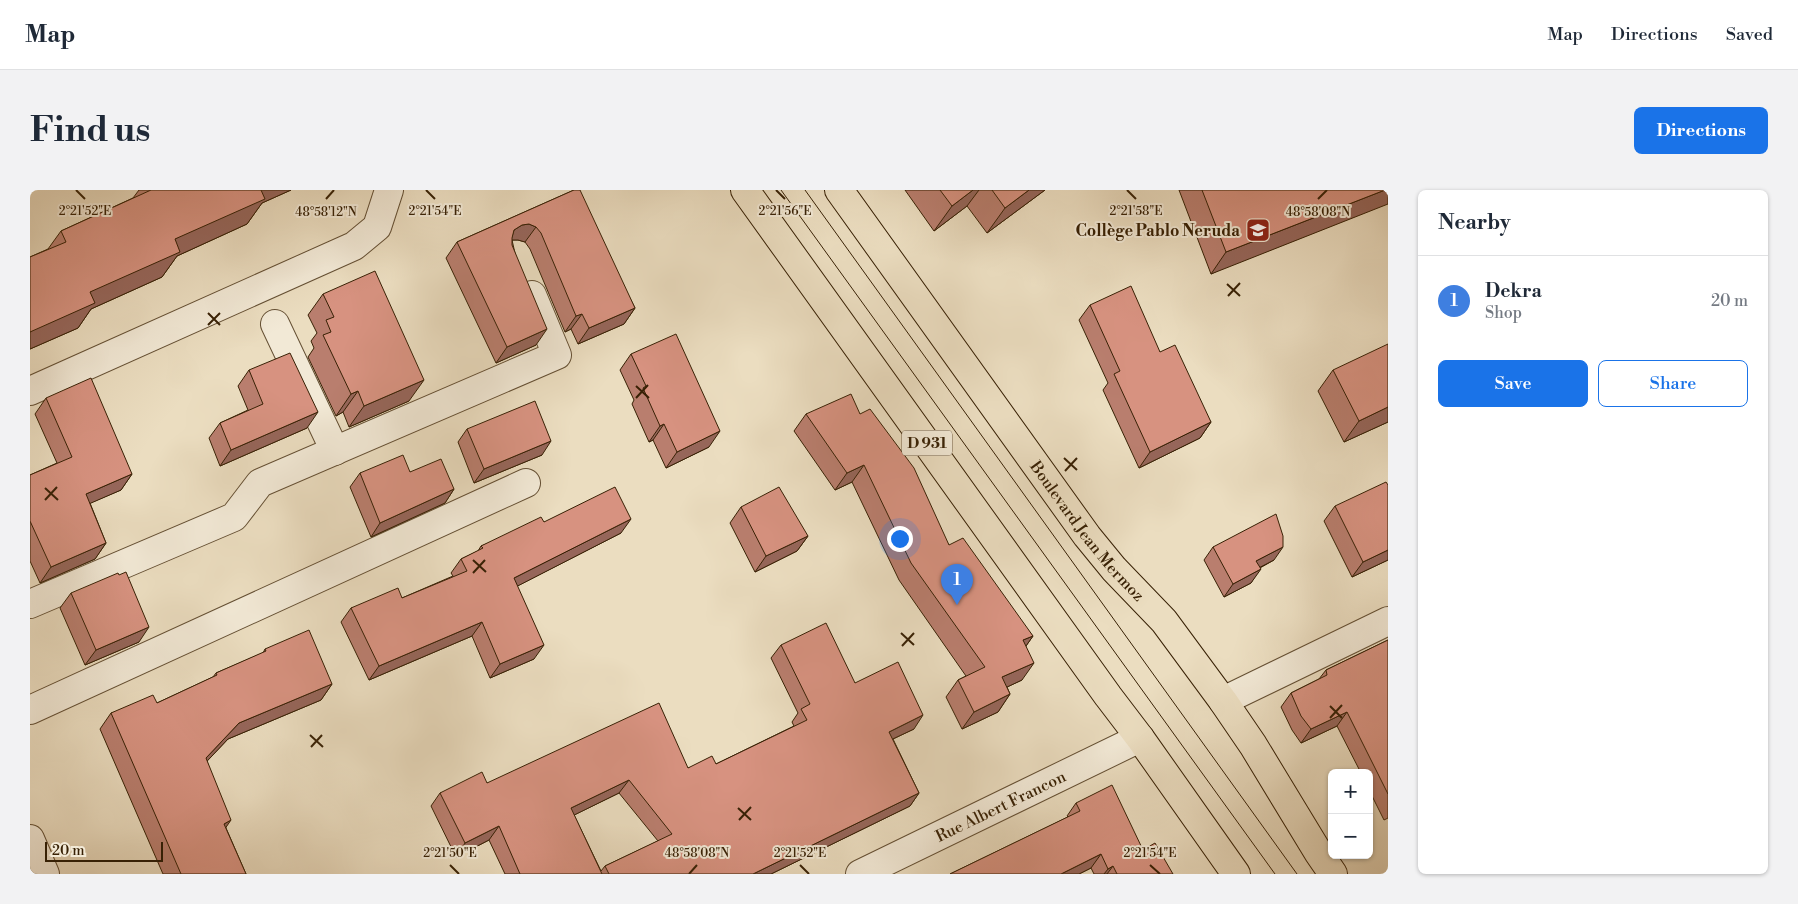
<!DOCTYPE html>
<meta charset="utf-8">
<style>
:root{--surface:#fff;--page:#f2f2f3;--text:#1f2937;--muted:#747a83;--line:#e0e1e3;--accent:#1a73e8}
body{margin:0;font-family:"Libre Bodoni",serif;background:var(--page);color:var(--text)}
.controls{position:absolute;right:15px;bottom:15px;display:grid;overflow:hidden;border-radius:8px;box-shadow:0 1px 4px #0004}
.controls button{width:45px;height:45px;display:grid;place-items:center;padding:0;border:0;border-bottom:1px solid var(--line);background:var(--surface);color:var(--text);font:25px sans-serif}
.scale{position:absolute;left:15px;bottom:12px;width:118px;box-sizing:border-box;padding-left:5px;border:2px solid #382105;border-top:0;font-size:14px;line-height:18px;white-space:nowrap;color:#382105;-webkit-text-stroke:4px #f2e9d6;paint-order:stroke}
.you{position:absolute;left:869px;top:348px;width:18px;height:18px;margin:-12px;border:4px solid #fff;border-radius:50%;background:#1a73e8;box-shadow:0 0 0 8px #1a73e833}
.badge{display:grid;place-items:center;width:32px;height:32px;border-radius:50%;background:var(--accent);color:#fff;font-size:16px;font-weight:700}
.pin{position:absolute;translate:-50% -41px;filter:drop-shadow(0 1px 2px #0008)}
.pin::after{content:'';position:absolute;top:26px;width:18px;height:15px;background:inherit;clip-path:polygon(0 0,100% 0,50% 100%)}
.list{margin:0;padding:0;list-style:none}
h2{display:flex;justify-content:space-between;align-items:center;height:65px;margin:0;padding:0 20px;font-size:21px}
h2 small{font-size:16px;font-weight:400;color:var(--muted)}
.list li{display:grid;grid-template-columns:32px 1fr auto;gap:15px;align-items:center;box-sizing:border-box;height:90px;padding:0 20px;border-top:1px solid var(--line)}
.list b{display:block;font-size:19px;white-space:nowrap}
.list p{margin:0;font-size:16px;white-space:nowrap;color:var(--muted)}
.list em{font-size:16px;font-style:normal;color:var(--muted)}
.actions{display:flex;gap:10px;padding:15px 20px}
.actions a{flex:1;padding:11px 0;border:1px solid var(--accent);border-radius:8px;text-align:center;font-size:18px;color:var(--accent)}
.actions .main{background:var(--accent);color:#fff}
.map{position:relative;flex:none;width:1358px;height:684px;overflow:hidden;border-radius:8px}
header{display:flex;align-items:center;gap:30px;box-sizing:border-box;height:70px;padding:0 25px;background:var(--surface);border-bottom:1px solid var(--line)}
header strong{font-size:24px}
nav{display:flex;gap:28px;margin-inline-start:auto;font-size:18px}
.intro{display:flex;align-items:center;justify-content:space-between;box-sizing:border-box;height:120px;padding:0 30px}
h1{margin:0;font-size:35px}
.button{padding:12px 22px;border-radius:8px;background:var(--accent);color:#fff;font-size:18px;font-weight:700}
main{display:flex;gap:30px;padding:0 30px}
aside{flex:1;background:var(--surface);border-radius:8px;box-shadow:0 1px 4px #0004}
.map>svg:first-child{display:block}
</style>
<header>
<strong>Map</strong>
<nav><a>Map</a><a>Directions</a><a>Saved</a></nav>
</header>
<div class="intro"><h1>Find us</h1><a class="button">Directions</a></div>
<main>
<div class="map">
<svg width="1358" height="684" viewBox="0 0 1358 684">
<rect width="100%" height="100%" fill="#ebddc0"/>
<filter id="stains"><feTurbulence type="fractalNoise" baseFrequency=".004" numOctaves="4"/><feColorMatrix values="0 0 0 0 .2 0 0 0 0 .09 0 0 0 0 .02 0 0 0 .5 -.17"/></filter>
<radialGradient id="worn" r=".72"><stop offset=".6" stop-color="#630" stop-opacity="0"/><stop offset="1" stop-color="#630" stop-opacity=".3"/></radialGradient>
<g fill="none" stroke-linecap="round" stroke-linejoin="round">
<!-- minor casing -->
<g stroke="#655034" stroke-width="30">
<g id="minor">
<path d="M245 134 305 261"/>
<path d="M0 201 324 56 347 37 359 0"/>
<path d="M0 414 204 327 230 293 527 165 502 105"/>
<path d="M1193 511 1358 431"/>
<path d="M0 520 496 293"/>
<path d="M0 649 15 684"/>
<path id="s1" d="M830 684 1110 548"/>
</g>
</g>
<!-- major casing -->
<g stroke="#382105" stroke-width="30">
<g id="major">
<path d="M715 0 1078 506 1110 548 1206 684"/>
<path id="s2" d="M809 0 1057 346 1084 379 1134 431 1193 511 1223 555 1288 662 1303 684"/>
</g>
</g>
<!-- minor -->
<use href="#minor" stroke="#f2e9d6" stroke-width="28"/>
<!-- major -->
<use href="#major" stroke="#ebddc0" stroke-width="28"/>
<!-- tram -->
<path stroke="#382105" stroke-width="1" d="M751 0 1245 684
M775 0 1267 684"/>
</g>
<!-- wall -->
<path fill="#b97e6e" stroke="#382105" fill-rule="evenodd" d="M109 0H261L232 13 217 34 147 66 132 87 61 119 48 138 0 159V67L18 59 31 41 103 8Z
M544 0 605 118 594 134 548 154 541 139 535 142 500 59 495 52 488 50H482L506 155 466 173 416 68 427 52Z
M875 0H1015L957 43 937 16 904 41Z
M1149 0H1358L1181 84Z
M293 104 379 211 319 237 313 222 306 226 278 167 284 158 281 151 287 143 278 125Z
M1060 115 1130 162 1181 232 1170 248 1109 278 1073 200 1078 193 1049 130Z
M601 164 679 257 636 278 623 250 619 252 602 214 604 210 590 180Z
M219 180 277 238 190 276 179 248 190 233 218 220 208 196Z
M1303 180 1358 232 1314 252 1288 201Z
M16 208 102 284 91 300 60 313 76 353 65 369 10 393 0 371V285L27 273 5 224Z
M776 224H830L919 355 1003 446 996 456 992 490 977 497 980 504 968 522 932 539 916 507 928 490 936 486 869 390 822 292 805 300 764 241Z
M437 239 512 265 444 293 428 252Z
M380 282 424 299 415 313 341 347 320 297 330 283Z
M1305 316 1358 370 1322 387 1294 331Z
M711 317 778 346 767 361 725 382 700 333Z
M514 332 591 343 487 396 504 469 460 488 442 446 339 490 311 432 321 418 372 408 423 386 421 383 431 369 448 361 451 356Z
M1183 357 1244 370 1230 378 1221 393 1194 407 1174 370Z
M41 403 109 452 55 475 30 418Z
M1358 450V628L1354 630 1339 600V583H1331L1307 536 1271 553 1262 540 1251 517 1261 503 1289 489 1296 480Z
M751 455 825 493 884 539 863 549 889 603 880 616 741 684H475L459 650 426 667 401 616 410 603 457 593 658 578 686 574 764 536 762 532 768 523 741 468ZM589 603 628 651 575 676 571 681 544 625Z
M235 459 302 494 291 510 198 549 177 571 196 638 216 684H133L70 539 81 523 127 513 183 487 186 483 233 463Z
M1046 613 1113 660 1143 684H1064L1061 678 1049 684H920L1038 627 1037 626Z"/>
<!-- shaded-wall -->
<path fill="#96665a" stroke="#382105" d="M228 0H261L232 13 217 34 147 66 132 87 61 119 48 138 0 159V142L60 102 145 49Z
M943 0H949L937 16 904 41 922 16Z
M999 0H1015L957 43 975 18Z
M1355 0H1358V14L1181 84 1196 62Z
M499 34 506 37 495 52 488 50H481L484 40 492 35Z
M605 118 594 134 548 154 559 138Z
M552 124 541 139 535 142 546 126Z
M517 139 506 155 466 173 477 157Z
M394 190 379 211 319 237 334 216Z
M328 201 313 222 306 226 321 204Z
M1358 217V232L1314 252 1329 231Z
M288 222 277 238 190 276 201 260Z
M1181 232 1170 248 1109 278 1120 262Z
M634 234 623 250 619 252 630 236Z
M690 241 679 257 636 278 647 262Z
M521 251 512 265 444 293 454 279Z
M834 275 822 292 805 300 817 283Z
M102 284 91 300 45 320 56 304Z
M424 299 415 313 341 347 350 333Z
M601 329 591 343 474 403 484 388Z
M778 346 767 361 725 382 736 366Z
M76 353 65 369 10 393 21 377Z
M1253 357 1244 370 1217 384 1226 371Z
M1358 360V370L1322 387 1333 372Z
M1231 379 1221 393 1194 407 1203 394Z
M452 432 442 446 339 490 349 476Z
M119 437 109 452 55 475 66 460Z
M1003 446 991 463 993 450Z
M514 455 504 469 460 488 470 474Z
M1004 473 992 490 960 505 972 487Z
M302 494 291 510 198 549 165 584 176 568 209 533Z
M980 504 968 522 932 539 944 522Z
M1317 522 1307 536 1271 553 1281 539Z
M893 525 884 539 850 555 859 542Z
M599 590 589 603 532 631 541 618Z
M889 603 880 616 741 684H723Z
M201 630 190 646 194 634Z
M469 636 459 650 426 667 435 653Z
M1071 664 1061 678 1049 684H1031Z
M1083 676 1077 684H1074L1078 679Z"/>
<!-- building -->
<path fill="#d79280" stroke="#382105" d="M121 0H231L235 9 145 49 150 62 60 102 65 113 0 142V67L36 52 31 41Z
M544 0H550L605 118 559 138 552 124 546 126 511 43 506 37 499 34 492 35 484 40 482 48V55L517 139 477 157 427 52Z
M910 0H943L922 16Z
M962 0H999L975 18Z
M1172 0H1355L1196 62Z
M345 81 394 190 334 216 328 201 321 204 293 145 301 142 296 130 304 127 293 104Z
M1101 96 1130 162 1145 155 1181 232 1120 262 1084 184 1090 181 1060 115Z
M646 144 690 241 647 262 634 234 630 236 613 198 616 196 601 164Z
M1358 154V217L1329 231 1303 180Z
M260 163 288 222 201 260 190 233 233 214 219 180Z
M61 188 102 284 56 304 76 353 21 377 0 331V285L42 267 16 208Z
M821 204 830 224 840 219 884 278 919 355 933 348 1003 446 993 450 1004 473 972 487 980 504 944 522 928 490 955 477 881 373 834 275 817 283 776 224Z
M505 211 521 251 454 279 437 239Z
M373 265 380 282 411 269 424 299 350 333 330 283Z
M1356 292 1358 295V360L1333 372 1305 316Z
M585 297 601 329 484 388 514 455 470 474 452 432 349 476 321 418 368 398 372 408 437 381 431 369 453 358 451 356 511 327 514 332Z
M749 297 778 346 736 366 711 317Z
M1246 324 1253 346V357L1226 371 1231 379 1203 394 1183 357Z
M96 382 119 437 66 460 41 403 88 383 89 385Z
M796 433 825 493 868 472 893 525 859 542 889 603 723 684H579L575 676 642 644 599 590 541 618 572 684H490L469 636 435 653 410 603 452 582 457 593 629 513 658 578 682 566 686 574 777 530 771 519 780 514 751 455Z
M279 440 302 494 209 533 176 568 201 630 194 634 216 684H151L81 523 123 505 127 513 187 485 186 483 236 461 235 459Z
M1358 450V604L1317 522 1281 539 1271 526 1261 503 1297 485 1296 480Z
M1082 595 1113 660 1125 653 1143 684H1087L1083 676 1078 679 1071 664 1031 684H920L1050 621 1046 613Z"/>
<!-- ticks -->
<path fill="none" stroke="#382105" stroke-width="2" d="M46 0 55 9M396 0 405 9M746 0 755 9M1097 0 1106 9M296 9 304 0M1288 9 1297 0M1197 94 1210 106M1198 106 1210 93M178 123 190 135M178 135 190 123M606 196 619 208M606 208 618 195M1034 268 1047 280M1035 281 1047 268M15 298 28 310M15 310 27 297M443 370 456 382M443 383 455 370M871 443 884 455M872 456 884 443M1300 516 1312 528M1300 528 1312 515M280 545 293 557M281 557 292 545M708 618 721 630M709 630 721 617M420 675 429 684M770 675 779 684M1120 675 1130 684M659 684 667 675"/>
<!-- icons -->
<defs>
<g id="school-square" transform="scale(1.25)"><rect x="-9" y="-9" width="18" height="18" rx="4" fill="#8f2418" stroke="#f2e9d6"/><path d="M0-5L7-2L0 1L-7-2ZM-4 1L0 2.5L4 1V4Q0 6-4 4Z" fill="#fff"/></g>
</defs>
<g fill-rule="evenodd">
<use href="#school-square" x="1228" y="40"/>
</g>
<g text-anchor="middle" stroke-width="4" stroke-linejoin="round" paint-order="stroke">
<!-- shield labels -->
<rect fill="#f2e9d6" stroke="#705d44" stroke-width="1" x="872" y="240.5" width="50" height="25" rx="4"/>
<g font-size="15" font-weight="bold" fill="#382105">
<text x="897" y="258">D 931</text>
</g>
<!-- poi labels -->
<g font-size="16" font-weight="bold" fill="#382105" stroke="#f2e9d6" text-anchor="end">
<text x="1210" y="46">Collège Pablo Neruda</text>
</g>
<!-- street labels -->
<g font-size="16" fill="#382105" stroke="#f2e9d6">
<text dy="6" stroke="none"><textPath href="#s2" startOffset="422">Boulevard Jean Mermoz</textPath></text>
<text dy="6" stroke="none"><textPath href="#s1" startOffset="156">Rue Albert Francon</textPath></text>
</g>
</g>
<g font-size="12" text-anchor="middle" fill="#382105" stroke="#f2e9d6" stroke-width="4" stroke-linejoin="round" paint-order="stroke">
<text x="55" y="25">2°21'52"E</text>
<text x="405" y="25">2°21'54"E</text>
<text x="755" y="25">2°21'56"E</text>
<text x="1106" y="25">2°21'58"E</text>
<text x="296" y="26">48°58'12"N</text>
<text x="1288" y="26">48°58'08"N</text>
<text x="667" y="667">48°58'08"N</text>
<text x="420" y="667">2°21'50"E</text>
<text x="770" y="667">2°21'52"E</text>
<text x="1120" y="667">2°21'54"E</text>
</g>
<rect width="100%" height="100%" filter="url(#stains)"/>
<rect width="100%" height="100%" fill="url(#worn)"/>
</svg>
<div class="controls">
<button>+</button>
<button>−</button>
</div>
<div class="scale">20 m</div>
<div class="you"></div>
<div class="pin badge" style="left:927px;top:415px;background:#3f7fe0">1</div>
</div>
<aside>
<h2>Nearby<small></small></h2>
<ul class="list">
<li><span class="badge" style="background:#3f7fe0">1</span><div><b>Dekra</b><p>Shop</p></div><em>20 m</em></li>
</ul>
<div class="actions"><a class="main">Save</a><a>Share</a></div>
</aside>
</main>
